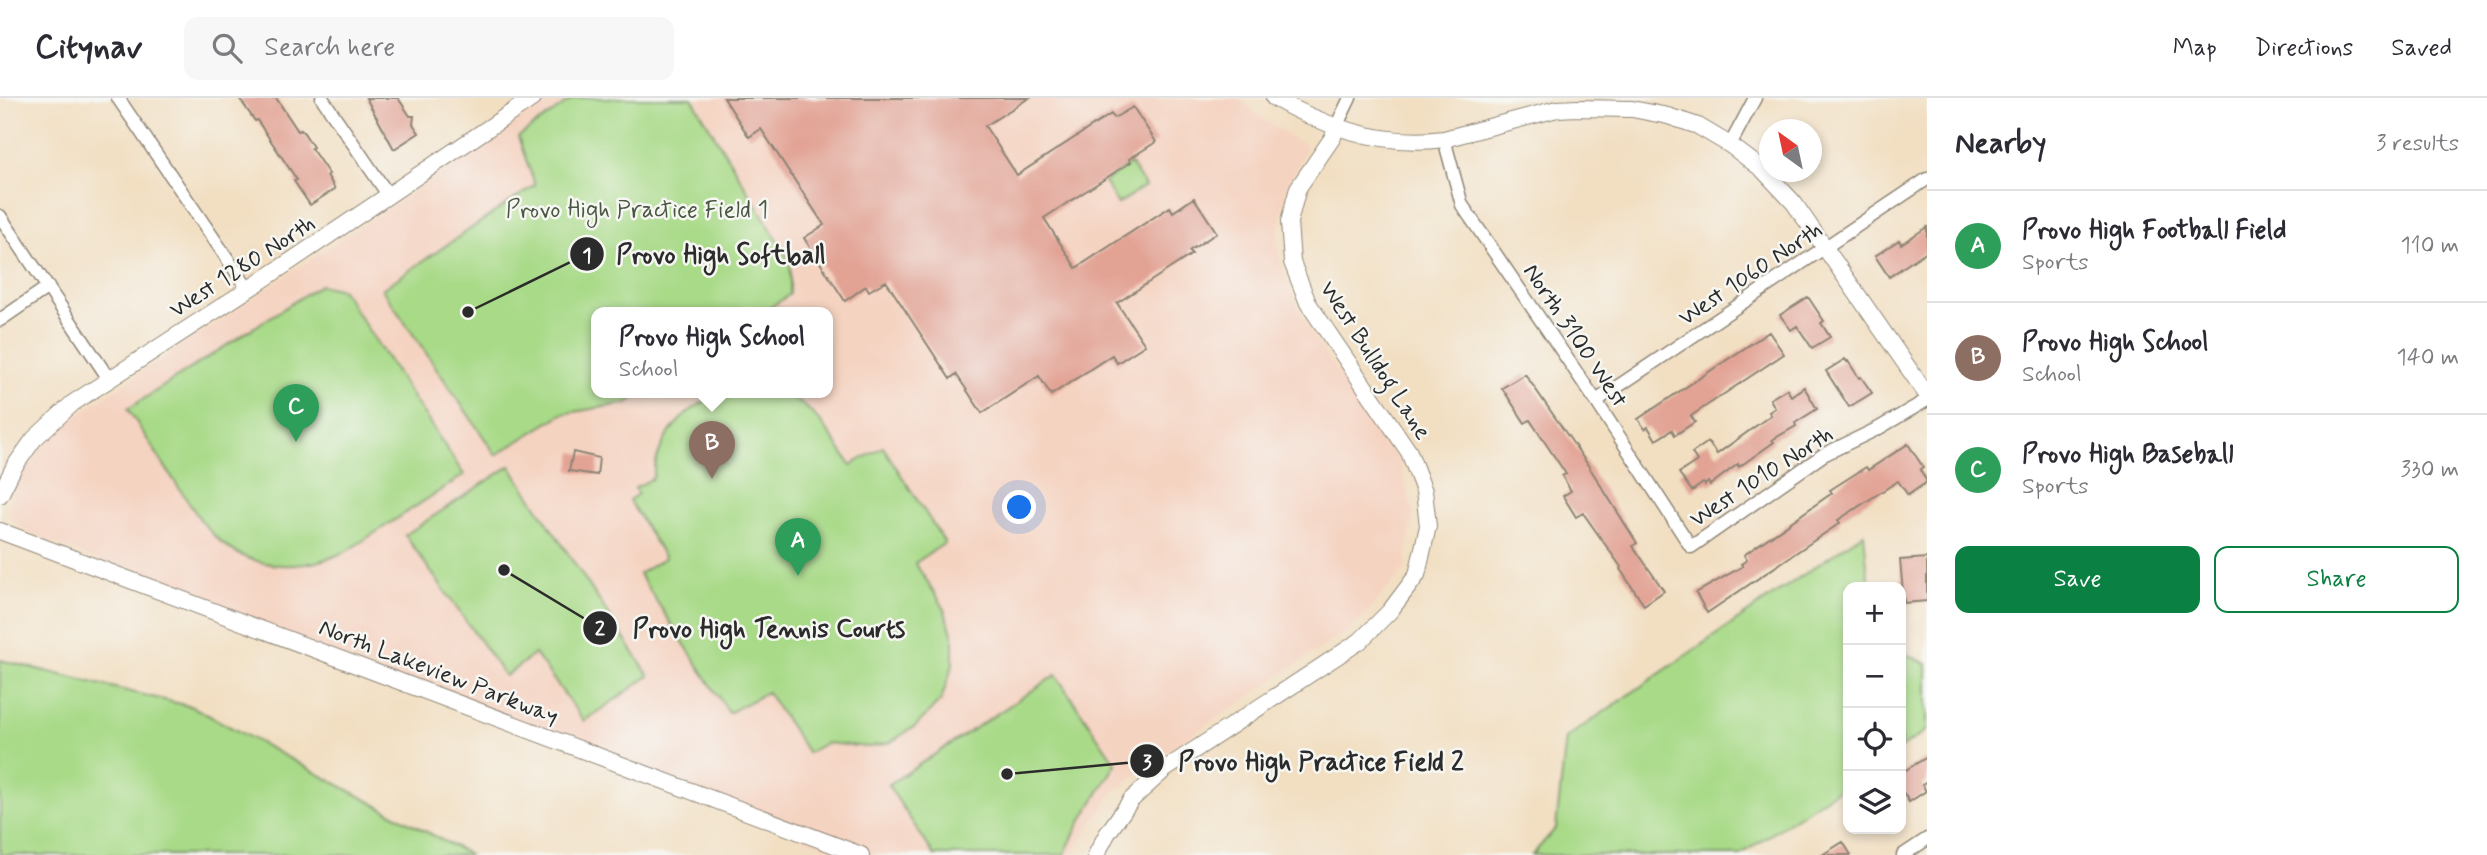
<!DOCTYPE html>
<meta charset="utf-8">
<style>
:root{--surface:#fff;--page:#f7f7f7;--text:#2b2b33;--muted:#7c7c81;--line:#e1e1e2;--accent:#0b8043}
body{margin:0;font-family:Mynerve,sans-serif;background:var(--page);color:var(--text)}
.controls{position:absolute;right:21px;bottom:21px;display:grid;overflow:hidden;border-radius:14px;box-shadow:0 4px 10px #0003}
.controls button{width:63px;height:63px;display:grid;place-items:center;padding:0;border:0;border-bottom:2px solid var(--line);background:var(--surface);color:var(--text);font:35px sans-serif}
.compass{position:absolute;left:1759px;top:21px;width:63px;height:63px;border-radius:50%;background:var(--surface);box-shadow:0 4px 10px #0003;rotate:327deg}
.you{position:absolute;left:1020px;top:410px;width:24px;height:24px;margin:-18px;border:5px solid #fff;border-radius:50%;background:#1a73e8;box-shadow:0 0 0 10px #1a73e833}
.badge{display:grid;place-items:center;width:46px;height:46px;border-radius:50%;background:var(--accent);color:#fff;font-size:23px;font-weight:700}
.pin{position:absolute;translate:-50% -58px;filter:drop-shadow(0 2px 4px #0008)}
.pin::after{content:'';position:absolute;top:37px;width:24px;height:21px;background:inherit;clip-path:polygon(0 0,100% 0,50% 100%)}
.popup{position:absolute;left:591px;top:209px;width:242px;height:91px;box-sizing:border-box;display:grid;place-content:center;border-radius:14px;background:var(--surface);filter:drop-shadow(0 2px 5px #0005);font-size:23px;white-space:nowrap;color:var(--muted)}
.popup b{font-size:26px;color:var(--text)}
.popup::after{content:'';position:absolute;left:50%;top:100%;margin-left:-14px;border:14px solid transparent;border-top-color:var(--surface)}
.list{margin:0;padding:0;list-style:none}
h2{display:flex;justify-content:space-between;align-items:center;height:91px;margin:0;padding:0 28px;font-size:30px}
h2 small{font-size:23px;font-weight:400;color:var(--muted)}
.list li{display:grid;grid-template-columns:46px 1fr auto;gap:21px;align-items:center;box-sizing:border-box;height:112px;padding:0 28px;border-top:2px solid var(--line)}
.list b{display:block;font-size:26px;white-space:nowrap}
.list p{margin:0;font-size:23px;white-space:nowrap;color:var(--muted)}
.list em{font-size:23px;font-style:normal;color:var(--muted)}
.actions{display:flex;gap:14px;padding:21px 28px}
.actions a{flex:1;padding:16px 0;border:2px solid var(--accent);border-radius:14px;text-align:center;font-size:24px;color:var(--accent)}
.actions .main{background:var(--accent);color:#fff}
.icon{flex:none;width:38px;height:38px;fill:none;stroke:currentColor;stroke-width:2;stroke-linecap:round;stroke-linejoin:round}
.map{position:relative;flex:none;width:1927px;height:757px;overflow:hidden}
header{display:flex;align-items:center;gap:42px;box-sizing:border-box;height:98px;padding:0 35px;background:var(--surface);border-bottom:2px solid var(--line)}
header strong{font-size:33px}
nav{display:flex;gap:38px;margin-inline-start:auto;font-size:24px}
.search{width:490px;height:63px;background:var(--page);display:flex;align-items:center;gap:18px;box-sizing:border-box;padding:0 24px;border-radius:14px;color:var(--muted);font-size:26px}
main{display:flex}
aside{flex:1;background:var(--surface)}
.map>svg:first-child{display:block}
</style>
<header>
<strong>Citynav</strong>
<div class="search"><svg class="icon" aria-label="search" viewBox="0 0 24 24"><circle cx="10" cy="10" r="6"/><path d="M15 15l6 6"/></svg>Search here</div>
<nav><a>Map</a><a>Directions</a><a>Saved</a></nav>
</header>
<main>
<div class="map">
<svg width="1927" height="757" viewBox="0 0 1927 757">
<rect width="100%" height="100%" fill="#f6f6f2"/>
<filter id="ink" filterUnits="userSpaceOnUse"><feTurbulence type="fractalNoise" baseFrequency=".0143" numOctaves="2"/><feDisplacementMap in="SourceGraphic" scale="14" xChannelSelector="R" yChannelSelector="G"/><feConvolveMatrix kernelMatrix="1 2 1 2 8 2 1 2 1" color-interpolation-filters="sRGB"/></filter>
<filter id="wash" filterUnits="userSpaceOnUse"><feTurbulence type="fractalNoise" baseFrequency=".00686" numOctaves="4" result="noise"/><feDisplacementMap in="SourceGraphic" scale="28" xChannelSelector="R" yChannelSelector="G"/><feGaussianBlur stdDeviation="1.57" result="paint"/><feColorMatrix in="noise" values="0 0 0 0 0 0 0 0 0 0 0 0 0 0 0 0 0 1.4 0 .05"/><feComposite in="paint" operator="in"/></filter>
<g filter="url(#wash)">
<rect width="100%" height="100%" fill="#f2dfc2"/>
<!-- built -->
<path fill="#f5d3c1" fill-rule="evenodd" d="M553 0H1240L1259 18 1307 49 1286 92 1276 147 1289 191 1314 239 1400 364 1413 416 1405 470 1358 525 1176 647 1115 693 1071 757H847L23 433 12 423 8 408 16 387 43 347 71 321ZM596 215H828V295H596Z"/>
<!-- green -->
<path fill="#a9da88" stroke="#6a825a" stroke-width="2" d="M574 0H692L790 163V196L762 215H596V295H642L627 305 562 316 496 357 382 191 535 87 518 39Z
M1131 66 1145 88 1118 106 1104 84Z
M320 187 342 192 464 377 347 453C301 475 245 474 209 432 196 418 186 400 175 384 159 359 143 335 128 311Z
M724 295C739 295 771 291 784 296 815 308 833 342 851 367L883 349 945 445 915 465 943 508 953 538V566L941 602 917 627 889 645 868 649 826 645 808 655 767 594 729 615 639 476 665 460 629 402 638 396 635 390 653 380C658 338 684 309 724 295Z
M510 368 649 578 584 623 535 556 505 578 405 437Z
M1864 435 1869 489H1848V685L1740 757H1532L1556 730 1566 640Z
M1901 554 1927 566V632L1901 650Z
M0 562 193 609 470 757H0Z
M1056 577 1116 666 1078 728 1064 757H934L888 687Z"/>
<g id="blocks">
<!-- building -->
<path fill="#e2a394" d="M239 0H276L298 33 301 32 304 35 313 49 311 50 329 76 327 77 335 91 310 107 294 83 297 82 257 22 255 23Z
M366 0H398L410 18H414L413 26 419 35 394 51Z
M724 0H1029L985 28 1017 77 1111 16 1114 20 1133 9 1156 44 1129 61 1131 64 1044 120 1076 170 1170 109 1173 114 1194 100 1217 135 1189 153 1192 156 1117 205 1145 247 1117 265 1112 257 1051 297 1039 278 982 315 956 276 950 281 886 183 869 193 866 188 845 203 804 140 824 127 761 31 749 39Z
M1927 129V153L1889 179 1875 158 1899 142 1901 146Z
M1808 199 1824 223 1821 225 1830 239 1812 250 1797 228 1791 232 1780 217Z
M1769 234 1784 256 1691 318 1695 324 1675 337 1672 332 1656 342 1648 329 1645 331 1638 321Z
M1845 261 1847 264 1848 263 1859 280 1861 279 1872 295 1849 309 1826 273Z
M1525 276 1586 364 1637 445 1633 448 1664 493 1644 507 1620 471 1621 469 1583 415 1576 419 1563 398 1571 393 1562 378 1566 376 1530 322 1525 325 1502 290Z
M1804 289 1817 311 1795 325 1796 328 1772 342 1774 344 1739 369 1738 366 1710 387 1708 384 1705 387 1703 385 1692 393 1679 375 1697 363 1692 355 1708 344 1717 356 1771 317 1769 314 1775 310 1770 301 1787 291 1791 298Z
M1908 346 1923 369 1920 371 1927 384 1908 397 1898 383 1838 422 1840 425 1707 515 1696 495 1743 468 1741 466 1747 462 1744 457 1832 395 1830 392 1866 369 1868 372Z
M573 354 599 360 597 377 569 373Z
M1927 460V503L1904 505 1900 462Z
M1927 659V684L1922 687 1926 693 1909 704 1901 691V675Z
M1843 744 1851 757H1822Z"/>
</g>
</g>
<g filter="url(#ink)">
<use href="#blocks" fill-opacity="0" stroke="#8e8576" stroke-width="2"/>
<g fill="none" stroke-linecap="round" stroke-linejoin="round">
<!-- minor casing -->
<g stroke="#8e8576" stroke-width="15">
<path id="minor" d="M118 0 248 191
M322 0 389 98
M1336 29 1350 0
M1444 41 1462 107 1596 303 1691 449 1823 357 1879 330 1927 302
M1730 47 1755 0
M0 118 109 281
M0 222 48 189
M1596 303 1927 81
M1903 757 1927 741"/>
</g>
<!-- tertiary casing -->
<g stroke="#8e8576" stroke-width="18">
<path id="tertiary" d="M1274 0C1325 29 1384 49 1444 41L1557 11 1577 10 1632 11 1668 18 1698 28 1730 47 1762 71 1794 105 1927 297
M0 397 14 369 34 341 73 305 261 183 533 0
M0 433 861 757
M1096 757 1107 736 1131 702 1164 672 1360 543 1390 513 1417 477 1428 428 1424 393 1409 354 1308 205 1292 164 1289 124 1298 90 1333 39 1336 29"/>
</g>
<!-- minor -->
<use href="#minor" stroke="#fff" stroke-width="12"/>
<!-- tertiary -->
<use href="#tertiary" stroke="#fff" stroke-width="16"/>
</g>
</g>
<g text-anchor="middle" stroke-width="5" stroke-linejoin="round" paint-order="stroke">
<!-- park labels -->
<g font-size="24" fill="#4a5742" stroke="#f6f6f2">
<text x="637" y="119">Provo High Practice Field 1</text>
</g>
<!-- street labels -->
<g font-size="24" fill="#2b2b2b" stroke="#f6f6f2">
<text transform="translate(242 168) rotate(-33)" y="8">West 1280 North</text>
<text transform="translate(1750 175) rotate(-34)" y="8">West 1060 North</text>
<text transform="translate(1576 237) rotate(56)" y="8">North 3100 West</text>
<text transform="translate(1376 262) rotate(57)" y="8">West Bulldog Lane</text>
<text transform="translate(1761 378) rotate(-33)" y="8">West 1010 North</text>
<text transform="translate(439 573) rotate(21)" y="8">North Lakeview Parkway</text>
</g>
</g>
<!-- callouts -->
<path fill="none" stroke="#2b2b2b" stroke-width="2.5" d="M468 214L587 156M504 472L600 530M1007 676L1147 663"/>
<g fill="#2b2b2b" stroke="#f6f6f2" stroke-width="2.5">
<circle cx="468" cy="214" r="7"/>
<circle cx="504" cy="472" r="7"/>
<circle cx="1007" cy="676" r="7"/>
<circle cx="587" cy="156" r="18"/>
<circle cx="600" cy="530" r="18"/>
<circle cx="1147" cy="663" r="18"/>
</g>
<g font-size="21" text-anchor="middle" font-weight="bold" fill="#fff">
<text x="587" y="164">1</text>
<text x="600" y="537">2</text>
<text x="1147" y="671">3</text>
</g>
<g font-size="26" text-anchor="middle" font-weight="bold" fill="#2b2b2b" stroke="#f6f6f2" stroke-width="5" stroke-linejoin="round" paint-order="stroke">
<text x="721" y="165">Provo High Softball</text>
<text x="769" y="539">Provo High Tennis Courts</text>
<text x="1321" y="672">Provo High Practice Field 2</text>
</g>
</svg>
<div class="controls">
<button>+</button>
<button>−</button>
<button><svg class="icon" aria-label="locate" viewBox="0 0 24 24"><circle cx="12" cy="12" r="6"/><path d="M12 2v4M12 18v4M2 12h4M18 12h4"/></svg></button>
<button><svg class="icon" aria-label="layers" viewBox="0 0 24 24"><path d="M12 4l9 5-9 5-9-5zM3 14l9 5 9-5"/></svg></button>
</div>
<svg class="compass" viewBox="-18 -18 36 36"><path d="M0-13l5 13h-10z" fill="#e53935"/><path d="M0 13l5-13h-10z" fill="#7c7c81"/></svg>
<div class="you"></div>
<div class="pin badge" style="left:798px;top:478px;background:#2e9e5b">A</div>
<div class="pin badge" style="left:712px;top:381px;background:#8d6e63">B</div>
<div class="popup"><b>Provo High School</b>School</div>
<div class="pin badge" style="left:296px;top:344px;background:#2e9e5b">C</div>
</div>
<aside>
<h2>Nearby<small>3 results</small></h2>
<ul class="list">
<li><span class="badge" style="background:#2e9e5b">A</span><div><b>Provo High Football Field</b><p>Sports</p></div><em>110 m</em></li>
<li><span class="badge" style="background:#8d6e63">B</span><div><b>Provo High School</b><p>School</p></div><em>140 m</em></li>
<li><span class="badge" style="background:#2e9e5b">C</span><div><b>Provo High Baseball</b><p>Sports</p></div><em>330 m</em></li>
</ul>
<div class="actions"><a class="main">Save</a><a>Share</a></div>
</aside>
</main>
